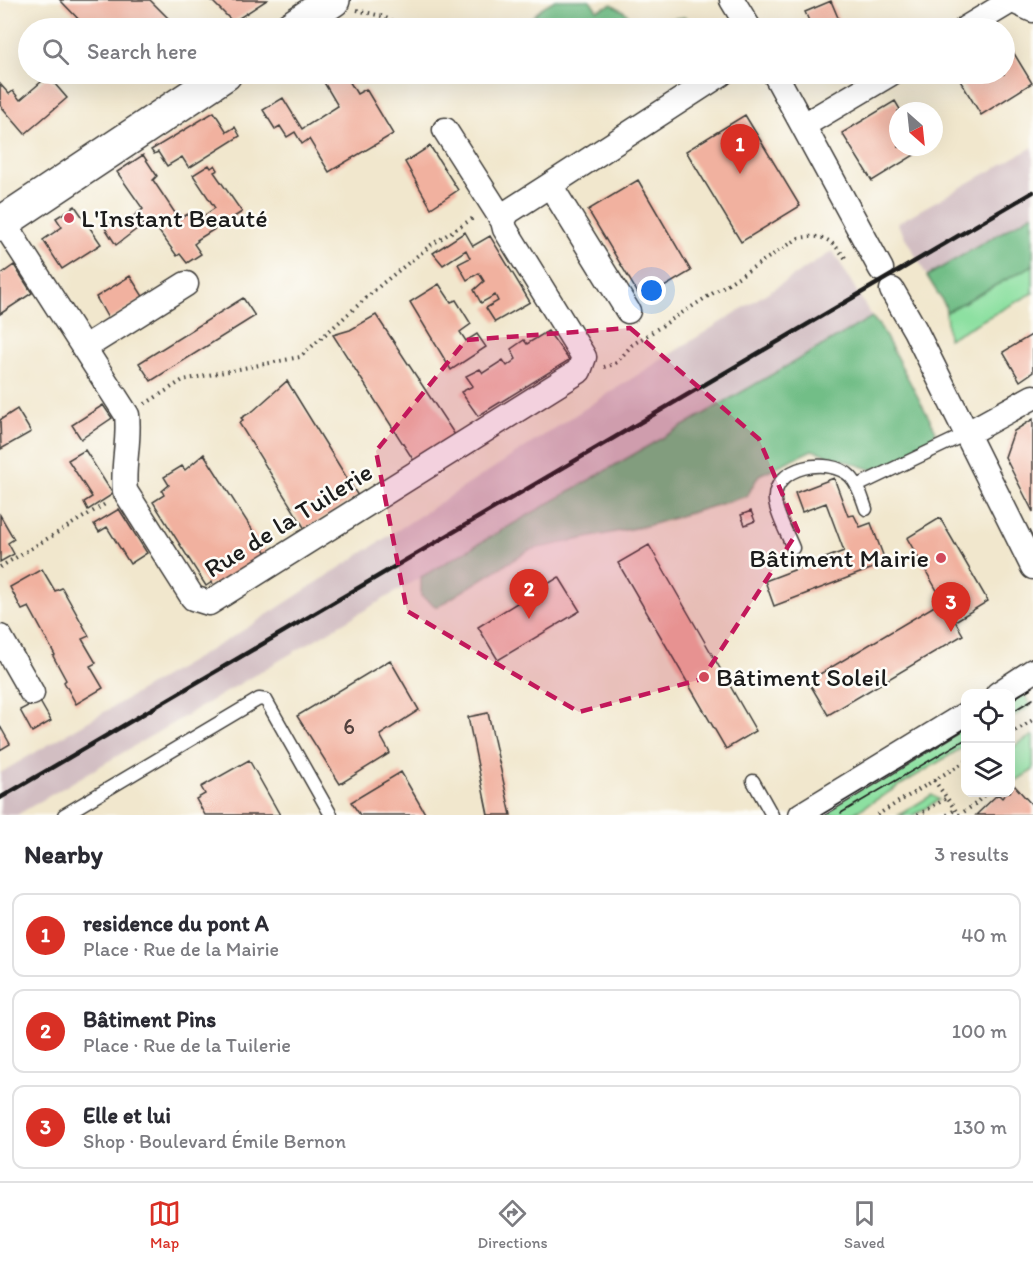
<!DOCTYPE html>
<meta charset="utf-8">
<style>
:root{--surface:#fff;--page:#f2f2f3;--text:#2b2b33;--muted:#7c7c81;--line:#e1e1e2;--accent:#d93025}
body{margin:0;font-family:Itim,sans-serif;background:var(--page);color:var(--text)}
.controls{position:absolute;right:18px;bottom:18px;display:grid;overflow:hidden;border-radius:12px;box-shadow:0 6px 24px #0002}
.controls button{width:54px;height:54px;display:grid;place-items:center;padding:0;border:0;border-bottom:2px solid var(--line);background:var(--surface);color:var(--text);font:30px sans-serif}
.compass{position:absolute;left:889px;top:102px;width:54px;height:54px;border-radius:50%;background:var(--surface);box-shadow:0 6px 24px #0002;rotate:153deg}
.you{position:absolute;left:652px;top:291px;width:21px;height:21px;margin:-15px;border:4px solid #fff;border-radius:50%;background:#1a73e8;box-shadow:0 0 0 9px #1a73e833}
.badge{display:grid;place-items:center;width:39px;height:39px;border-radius:50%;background:var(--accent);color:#fff;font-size:20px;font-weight:700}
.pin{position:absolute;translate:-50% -50px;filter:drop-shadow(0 2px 3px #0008)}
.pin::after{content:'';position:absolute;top:32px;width:21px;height:18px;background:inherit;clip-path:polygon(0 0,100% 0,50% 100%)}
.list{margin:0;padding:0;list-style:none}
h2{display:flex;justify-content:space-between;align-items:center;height:78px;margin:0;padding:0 24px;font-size:26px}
h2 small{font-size:20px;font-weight:400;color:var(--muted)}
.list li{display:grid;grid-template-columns:39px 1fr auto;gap:18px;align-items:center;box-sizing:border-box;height:84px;margin:0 12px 12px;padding:0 12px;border:2px solid var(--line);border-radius:12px}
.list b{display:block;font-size:22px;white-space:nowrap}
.list p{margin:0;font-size:20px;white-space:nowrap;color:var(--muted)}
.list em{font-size:20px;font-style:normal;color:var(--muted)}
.icon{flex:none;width:33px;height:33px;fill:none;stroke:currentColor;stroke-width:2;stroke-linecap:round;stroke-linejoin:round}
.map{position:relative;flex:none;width:1033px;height:815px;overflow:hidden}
.search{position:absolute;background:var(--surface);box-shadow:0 6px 24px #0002;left:18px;right:18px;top:18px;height:66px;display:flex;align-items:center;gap:15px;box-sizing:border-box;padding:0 21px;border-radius:33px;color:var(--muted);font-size:22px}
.sheet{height:366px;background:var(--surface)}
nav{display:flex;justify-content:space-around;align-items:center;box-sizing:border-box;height:84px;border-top:2px solid var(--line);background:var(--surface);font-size:16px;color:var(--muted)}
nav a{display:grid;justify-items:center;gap:3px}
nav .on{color:var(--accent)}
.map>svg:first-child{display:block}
</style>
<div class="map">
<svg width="1033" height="815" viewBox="0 0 1033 815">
<rect width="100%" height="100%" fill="#fdfcf7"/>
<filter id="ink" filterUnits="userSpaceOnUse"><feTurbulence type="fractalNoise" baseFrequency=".0167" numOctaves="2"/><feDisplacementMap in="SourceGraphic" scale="12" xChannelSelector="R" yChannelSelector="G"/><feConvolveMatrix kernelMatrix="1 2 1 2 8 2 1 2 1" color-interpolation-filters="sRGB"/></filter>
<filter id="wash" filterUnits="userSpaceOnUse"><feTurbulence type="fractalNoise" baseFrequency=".008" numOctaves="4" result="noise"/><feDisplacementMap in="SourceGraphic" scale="24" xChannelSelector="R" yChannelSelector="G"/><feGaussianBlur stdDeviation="1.35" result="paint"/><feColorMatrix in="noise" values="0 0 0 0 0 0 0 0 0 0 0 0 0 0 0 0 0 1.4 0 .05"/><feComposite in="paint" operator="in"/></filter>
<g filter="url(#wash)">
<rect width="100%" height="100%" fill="#f1e7cd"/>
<!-- industrial -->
<path fill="#d2bec2" d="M1033 147V214L927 276 897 223Z
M833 251 872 317 421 577 17 815H0V773L239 633 609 393Z"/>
<!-- green -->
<path fill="#8de0a1" stroke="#547e5e" stroke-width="1.5" d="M1033 265V293L948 339 946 312Z
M1021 689 1031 706 1011 718V695Z
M965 722V746L851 815H812Z
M1033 735V770L1011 784V748Z
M932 795 939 800 914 815H899Z"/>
<!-- forest -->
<path fill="#72be87" stroke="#476d52" stroke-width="1.5" d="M555 0H590L597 10 612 4 625 12 642 28H523L541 8Z
M685 17 696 28H657L672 19Z
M1033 214V265L946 312 945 305 927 276Z
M872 317 881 328 936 431 928 448 876 471 812 450 759 475 747 496 650 525 529 550 437 607 421 596V577Z"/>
<g id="blocks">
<!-- building -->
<path fill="#f1b19f" d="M60 0H150L168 18 157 28H87Z
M211 0H267L233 22Z
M831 1 842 27 848 25 850 28H803L802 26 810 23 805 12Z
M1004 37 1032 83 981 115 956 74H1004Z
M319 74H345L357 94 366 89 393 134 329 172 309 139 302 144 295 132 287 137 280 126 275 129 263 110 283 98 302 129 338 106Z
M48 76 67 98 25 134 0 105V84L9 94 13 91 20 100Z
M895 101 901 111H898V147H923L924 149 872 181 842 133Z
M214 112 227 132 235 127 240 136 189 168 182 157 167 166 158 152 154 154 151 150Z
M745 115 800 206 741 242 686 151Z
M430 146 458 190 431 208 405 162Z
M143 155 157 176 153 180 179 219 188 214 194 222 215 208 193 175 209 165 211 168 215 165 218 170 214 172 242 212 197 240 198 241 194 244 201 254 187 263 180 254 177 256 150 219 116 245 105 228 116 220 121 226 143 209 117 172Z
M638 180 691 271 642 300 588 210Z
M75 206 101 244 62 269 43 240 62 227 56 218Z
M465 232 473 246 490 236 530 302 495 322 486 308 498 301 495 295 481 303 474 290 484 281 479 273 467 280 458 264 470 258 466 250 443 265 433 253Z
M14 265 32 293 0 314V275Z
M130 276 144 298 109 320 96 297Z
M439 284 451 302 456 300 471 324 460 332 466 341 477 334 486 347 451 370 410 302Z
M243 298 255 316 151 381 139 363Z
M376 315 457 438 414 461 333 335 350 330Z
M548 331 569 360 478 416 461 392 473 386 466 376 480 369 483 373 503 360 507 366 516 359 511 349 524 340 527 344Z
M1033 334V372L1020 381 1003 352Z
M287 381 358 496 305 529 239 423 243 420 241 418 253 411Z
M103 405 112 418 81 439 72 425Z
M17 409 31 432 1 449 0 420Z
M1033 419V512L1005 457 1014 431Z
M85 450 113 494 88 510 84 502 92 497 68 460Z
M204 454 267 553 214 586 212 582 206 586 153 502 164 495 162 491 169 485 164 477 182 466 185 470Z
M834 478 848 516 854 515 860 527 871 523 886 563 774 606 765 581 844 551 826 503 802 512 795 493Z
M119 509 147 553 130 564 107 527 99 532 94 524Z
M751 511 755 521 745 525 741 515Z
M0 515 14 539 8 543 14 554 0 562Z
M940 518 988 601 955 621 963 635 828 715 808 681 943 601 907 538Z
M649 545 756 731 726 749 618 563Z
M42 569 55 591 62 588 89 636 82 639 96 663 90 666 103 688 76 704 64 682 66 680 53 656 55 655 29 607 22 610 10 587Z
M559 577 580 611 498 660 478 627Z
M390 660 419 710 380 735 390 753 340 784 297 716Z
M39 700 51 721 32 732 20 710Z
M488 713 511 815H488L468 717Z
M0 726 10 744 0 750Z
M249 760 280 815H205L196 799 205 794 201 787Z
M401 772 426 815H360L351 802Z
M1014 785 1033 806V815H976L998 794 1002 798 1007 792H1010Z"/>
</g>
</g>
<g filter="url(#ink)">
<use href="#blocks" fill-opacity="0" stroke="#3c3a37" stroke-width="1.5"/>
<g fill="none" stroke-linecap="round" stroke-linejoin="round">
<!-- lane casing -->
<g stroke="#3c3a37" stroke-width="15">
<path id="lane" d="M857 486 966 434
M793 548C788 535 776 514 775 501 772 466 829 456 850 476 859 485 862 498 866 509
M753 781 772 815
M64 815 259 699 266 700 331 815"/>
</g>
<!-- street casing -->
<g stroke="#3c3a37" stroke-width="27">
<path id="street" d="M732 0 749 28
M1011 0 1033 10
M966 28 1011 1
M775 74 881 269
M804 125 890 74
M445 130 503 221
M3 222 127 415C130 441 122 466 125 491L193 598 209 603 579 371 584 357 505 229 503 221 508 212 550 185
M892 290 915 330 1033 567
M628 311 550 185 721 74
M84 348 186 284
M966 434 1033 397
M0 637 32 693
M998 694 1033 671
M801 815 966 714"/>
</g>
<!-- secondary casing -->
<g stroke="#3c3a37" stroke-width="36">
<path id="secondary" d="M291 28 333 0
M0 224 225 74"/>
</g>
<!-- path -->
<path stroke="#3c3a37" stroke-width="4" stroke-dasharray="1.5 4.5" stroke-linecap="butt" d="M357 10 381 16 393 21
M604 367 615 364 632 345 799 238C824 234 831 239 846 259
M145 404 183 380 300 357 383 283 431 245 475 217
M0 567 107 503
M1010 734 1033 720
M934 780 959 815
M877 815 966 761
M918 815 947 798
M947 815 955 810
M959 815 974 805 987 792"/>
<!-- lane -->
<use href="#lane" stroke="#fff" stroke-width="12"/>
<!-- street -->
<use href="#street" stroke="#fff" stroke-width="24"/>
<!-- secondary -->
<use href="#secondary" stroke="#fff" stroke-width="33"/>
<!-- tram -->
<path stroke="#1c1c1c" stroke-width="1.5" d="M1010 700 1033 687
M1010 713 1033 699
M841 813 966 739
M821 815 966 728"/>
<!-- rail -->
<path stroke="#1c1c1c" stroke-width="4.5" d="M0 798 1033 192"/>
</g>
</g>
<!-- marked area -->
<path fill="#c2185b" fill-opacity="0.2" stroke="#c2185b" stroke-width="4.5" stroke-dasharray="12 8" stroke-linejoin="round" d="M630 328 759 439 798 531 702 679 579 712 407 611 376 451 466 340Z"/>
<!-- markers -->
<g fill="#d1495b" stroke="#fdfcf7" stroke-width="2">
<circle cx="69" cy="218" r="6"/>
<circle cx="941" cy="558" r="6"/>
<circle cx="704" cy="677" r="6"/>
</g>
<g text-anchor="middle" stroke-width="5" stroke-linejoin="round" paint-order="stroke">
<!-- number labels -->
<g font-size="22" fill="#51413d">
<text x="349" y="734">6</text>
</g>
<!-- poi labels -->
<g font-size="26" fill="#1c1c1c" stroke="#fdfcf7" text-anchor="start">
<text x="81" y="227">L'Instant Beauté</text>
<text x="929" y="567" text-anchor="end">Bâtiment Mairie</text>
<text x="716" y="686">Bâtiment Soleil</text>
</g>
<!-- street labels -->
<g font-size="26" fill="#1c1c1c" stroke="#fdfcf7">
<text transform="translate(288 520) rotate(-32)" y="9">Rue de la Tuilerie</text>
</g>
</g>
</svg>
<div class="controls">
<button><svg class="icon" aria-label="locate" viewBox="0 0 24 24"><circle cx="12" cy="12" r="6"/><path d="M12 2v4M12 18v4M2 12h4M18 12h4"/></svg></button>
<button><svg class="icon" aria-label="layers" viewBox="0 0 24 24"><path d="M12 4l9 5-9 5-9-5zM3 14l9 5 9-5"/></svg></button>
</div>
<svg class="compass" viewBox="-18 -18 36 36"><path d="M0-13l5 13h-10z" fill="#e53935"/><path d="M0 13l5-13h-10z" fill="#7c7c81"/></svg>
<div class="you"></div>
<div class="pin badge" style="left:740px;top:174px">1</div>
<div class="pin badge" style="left:529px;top:619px">2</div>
<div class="pin badge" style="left:951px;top:632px">3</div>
<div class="search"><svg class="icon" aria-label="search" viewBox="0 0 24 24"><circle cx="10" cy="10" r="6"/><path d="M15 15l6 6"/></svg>Search here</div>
</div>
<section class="sheet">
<h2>Nearby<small>3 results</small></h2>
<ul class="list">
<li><span class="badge">1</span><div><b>residence du pont A</b><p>Place · Rue de la Mairie</p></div><em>40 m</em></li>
<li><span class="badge">2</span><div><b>Bâtiment Pins</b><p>Place · Rue de la Tuilerie</p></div><em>100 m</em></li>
<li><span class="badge">3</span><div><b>Elle et lui</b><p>Shop · Boulevard Émile Bernon</p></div><em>130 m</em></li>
</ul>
</section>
<nav>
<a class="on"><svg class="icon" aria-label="map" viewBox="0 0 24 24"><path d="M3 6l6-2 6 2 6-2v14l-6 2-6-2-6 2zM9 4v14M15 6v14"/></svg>Map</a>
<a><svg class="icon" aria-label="directions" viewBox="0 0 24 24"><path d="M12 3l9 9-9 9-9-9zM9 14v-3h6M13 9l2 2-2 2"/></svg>Directions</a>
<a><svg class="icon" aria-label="saved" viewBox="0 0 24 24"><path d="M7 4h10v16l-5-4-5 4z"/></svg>Saved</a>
</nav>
